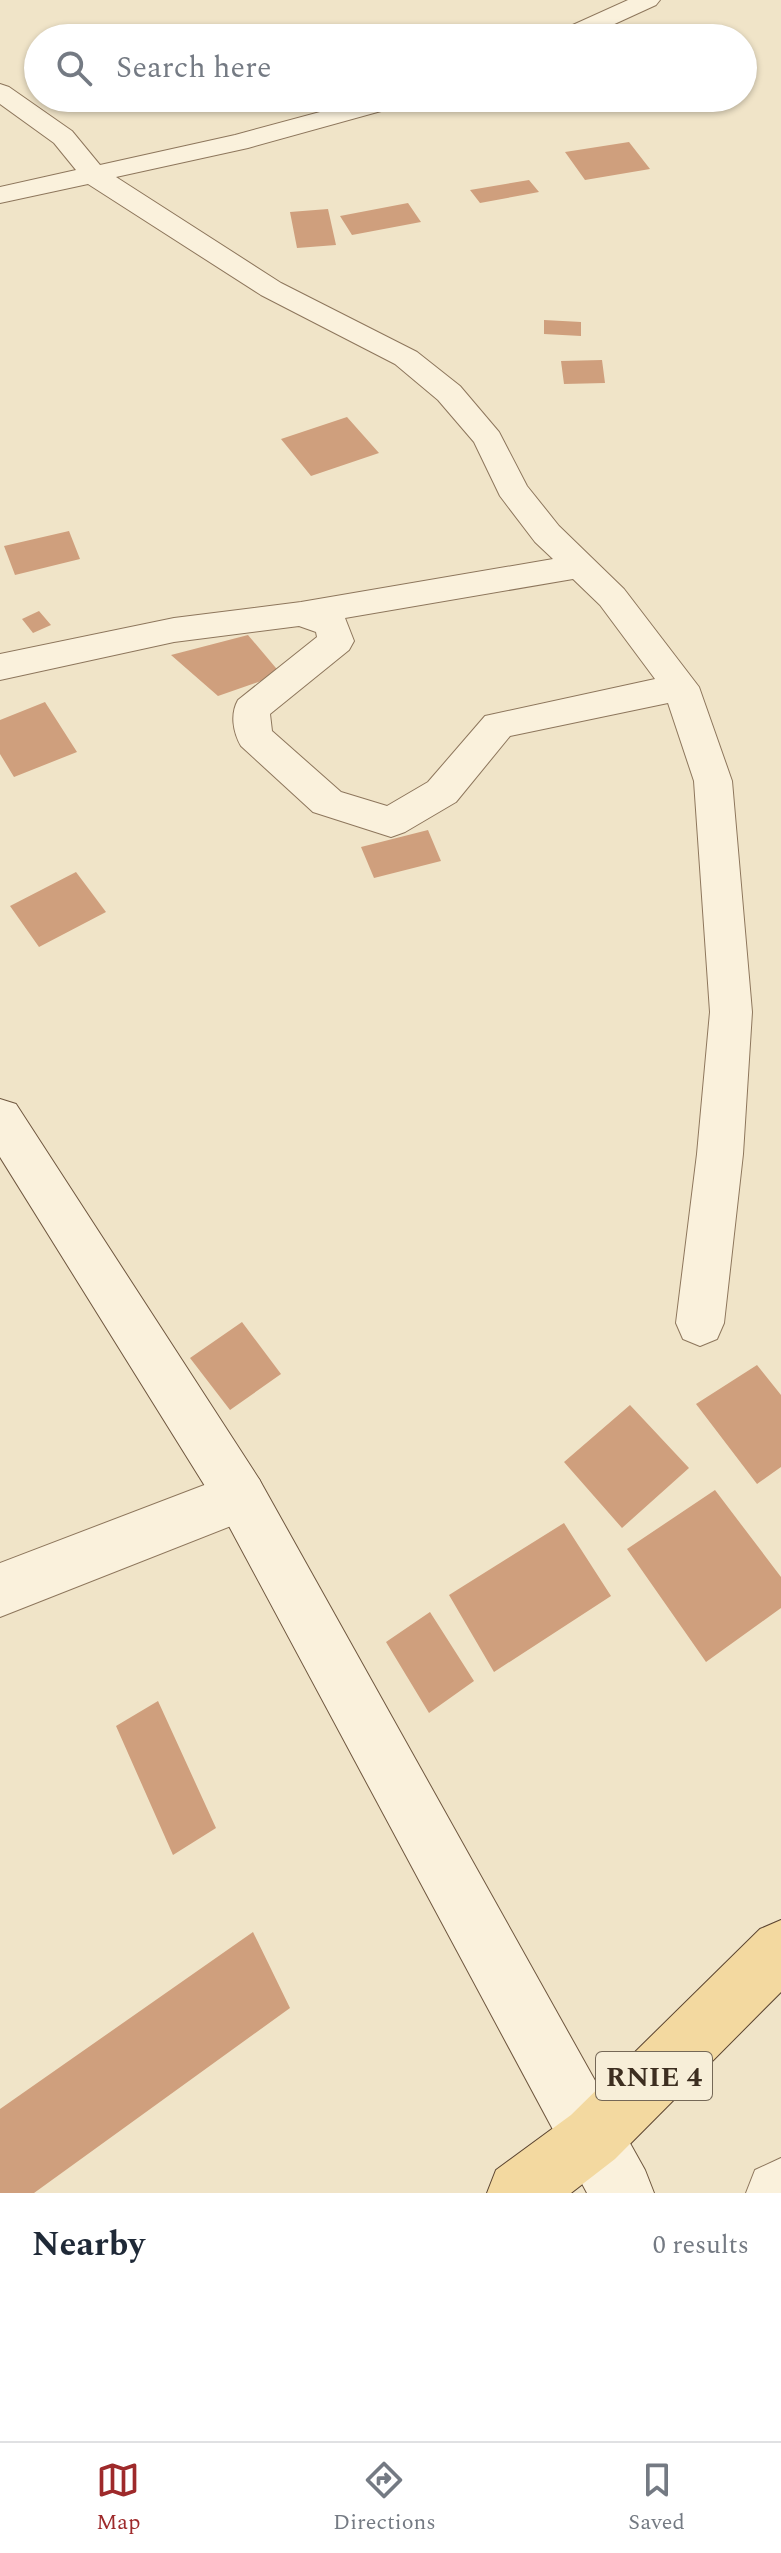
<!DOCTYPE html>
<style>
:root{--surface:#fff;--page:#f6f6f7;--text:#1f2937;--muted:#747a83;--line:#e0e1e3;--accent:#9e2a2b}
body{margin:0;font-family:Spectral,serif;background:var(--page);color:var(--text)}
.list{margin:0;padding:0;list-style:none}
h2{display:flex;justify-content:space-between;align-items:center;height:104px;margin:0;padding:0 32px;font-size:34px}
h2 small{font-size:26px;font-weight:400;color:var(--muted)}
.icon{flex:none;width:44px;height:44px;fill:none;stroke:currentColor;stroke-width:2;stroke-linecap:round;stroke-linejoin:round}
.map{position:relative;flex:none;width:781px;height:2193px;overflow:hidden}
.search{position:absolute;background:var(--surface);box-shadow:0 2px 6px #0004;left:24px;right:24px;top:24px;height:88px;display:flex;align-items:center;gap:20px;box-sizing:border-box;padding:0 28px;border-radius:44px;color:var(--muted);font-size:30px}
.sheet{height:248px;background:var(--surface)}
nav{display:flex;justify-content:space-around;align-items:center;box-sizing:border-box;height:112px;border-top:2px solid var(--line);background:var(--surface);font-size:22px;color:var(--muted)}
nav a{display:grid;justify-items:center;gap:4px}
nav .on{color:var(--accent)}
.map>svg:first-child{display:block}
</style>
<div class="map">
<svg width="781" height="2193" viewBox="0 0 781 2193">
<rect width="100%" height="100%" fill="#f0e4c8"/>
<!-- building -->
<path fill="#cf9f7d" d="M629 142 650 169 585 180 565 152Z
M529 180 539 192 480 203 470 190Z
M408 203 421 222 352 235 340 216Z
M328 209 336 245 297 248 290 212Z
M544 320 581 322V336L544 334Z
M602 360 605 383 564 384 561 361Z
M347 417 379 453 311 476 281 439Z
M69 531 80 559 15 575 4 546Z
M39 611 51 625 33 633 22 619Z
M248 635 281 674 218 696 171 655Z
M45 702 77 752 14 777 0 754V720Z
M428 830 441 861 374 878 361 847Z
M76 872 106 912 39 947 10 906Z
M242 1322 281 1374 230 1410 190 1358Z
M757 1365 781 1395V1467L757 1484 696 1404Z
M630 1405 689 1468 622 1528 564 1462Z
M715 1490 781 1577V1608L706 1662 627 1549Z
M564 1523 611 1596 494 1672 449 1595Z
M430 1612 474 1681 429 1713 386 1642Z
M158 1701 216 1828 173 1855 116 1726Z
M253 1932 290 2008 34 2193H0V2109Z"/>
<g fill="none" stroke-linecap="round" stroke-linejoin="round">
<!-- street casing -->
<g stroke="#8d765c" stroke-width="2">
<path id="street" d="M628 0H660L656 5 584 38H552L555 33Z
M0 84 9 87 72 131 100 165 235 135 372 98H414L410 103 248 148 116 177 281 283 417 352 460 386 499 432 527 486 559 526 624 589 699 687 732 781 752 1012 743 1154 724 1323 717 1339 700 1346 683 1339 676 1323 697 1154 710 1012 694 781 668 703 510 736 456 802 405 832 391 837 313 812 241 746C233 732 230 714 238 700L317 637 316 632 299 626 174 642 0 680V654L174 618 301 602 553 559 535 542 500 496 474 442 438 400 395 364 261 295 88 184 0 203V187L76 170 54 143 0 104ZM573 579 600 605 655 679 485 716 428 782 387 806 341 792 272 731 270 714 349 650 354 641 345 618Z
M241 1471 259 1479 267 1497 259 1515 0 1617V1563Z
M781 2158V2193H746L755 2170Z"/>
</g>
<!-- secondary casing -->
<g stroke="#6f573f" stroke-width="2">
<path id="secondary" d="M0 1099 16 1104 259 1479 645 2170 654 2193H587L223 1515 0 1157Z"/>
</g>
<!-- primary casing -->
<g stroke="#5b4430" stroke-width="2">
<path id="primary" d="M781 1920V1992L615 2159 571 2193H487L496 2170 571 2115 760 1929Z"/>
</g>
<!-- street -->
<use href="#street" fill="#faf1dc" fill-rule="evenodd"/>
<!-- secondary -->
<use href="#secondary" fill="#faf1dc" fill-rule="evenodd"/>
<!-- primary -->
<use href="#primary" fill="#f3d9a0" fill-rule="evenodd"/>
</g>
<g text-anchor="middle" stroke-width="8" stroke-linejoin="round" paint-order="stroke">
<!-- shield labels -->
<rect fill="#f7eed8" stroke="#756857" stroke-width="2" x="596" y="2052" width="116" height="48" rx="6"/>
<g font-size="28" font-weight="bold" fill="#3d2e20">
<text x="654" y="2086">RNIE 4</text>
</g>
</g>
</svg>
<div class="search"><svg class="icon" aria-label="search" viewBox="0 0 24 24"><circle cx="10" cy="10" r="6"/><path d="M15 15l6 6"/></svg>Search here</div>
</div>
<section class="sheet">
<h2>Nearby<small>0 results</small></h2>
<ul class="list">
</ul>
</section>
<nav>
<a class="on"><svg class="icon" aria-label="map" viewBox="0 0 24 24"><path d="M3 6l6-2 6 2 6-2v14l-6 2-6-2-6 2zM9 4v14M15 6v14"/></svg>Map</a>
<a><svg class="icon" aria-label="directions" viewBox="0 0 24 24"><path d="M12 3l9 9-9 9-9-9zM9 14v-3h6M13 9l2 2-2 2"/></svg>Directions</a>
<a><svg class="icon" aria-label="saved" viewBox="0 0 24 24"><path d="M7 4h10v16l-5-4-5 4z"/></svg>Saved</a>
</nav>
